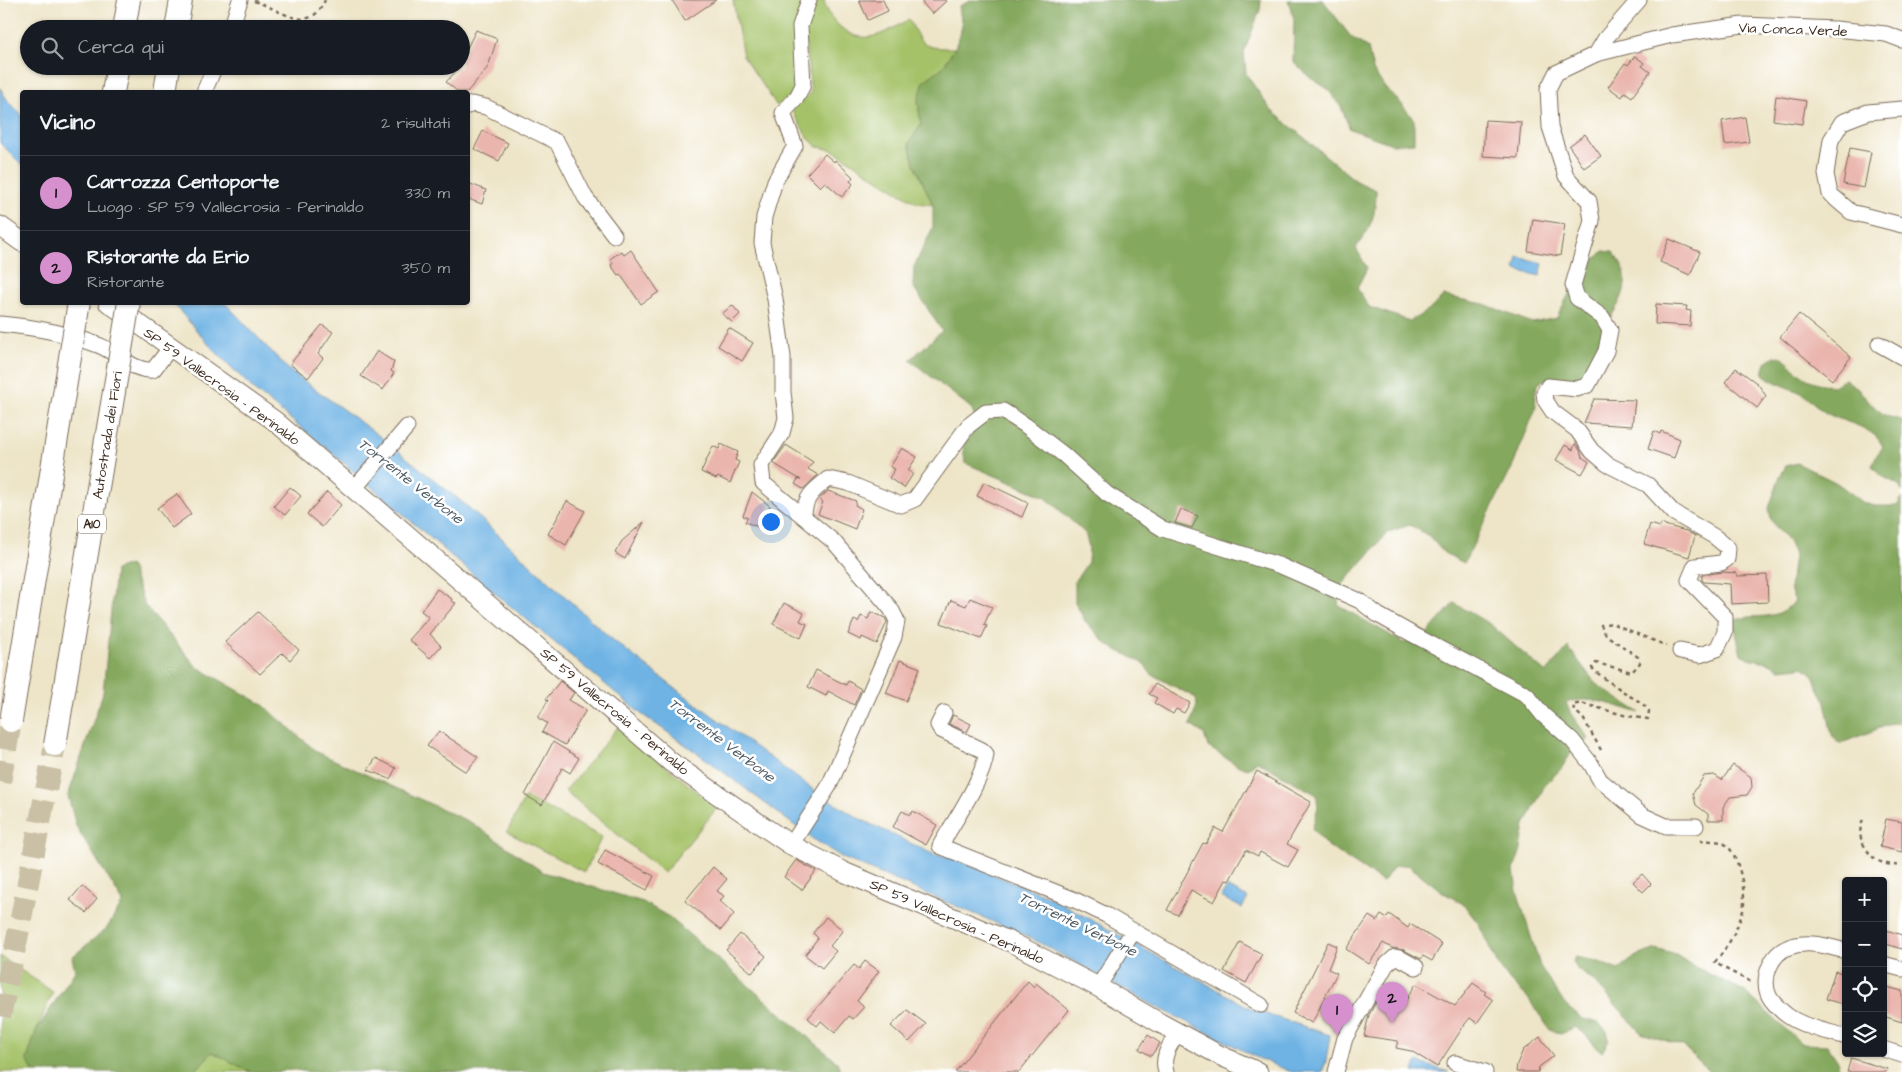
<!DOCTYPE html>
<html lang="it">
<meta charset="utf-8">
<style>
:root{--surface:#171b24;--page:#242831;--text:#f1f3f6;--muted:#9ea1a6;--line:#363941;--accent:#d690ce}
body{margin:0;font-family:"Architects Daughter",sans-serif;background:var(--page);color:var(--text)}
.controls{position:absolute;right:15px;bottom:15px;display:grid;overflow:hidden;border-radius:5px;box-shadow:0 1px 4px #0004}
.controls button{width:45px;height:45px;display:grid;place-items:center;padding:0;border:0;border-bottom:1px solid var(--line);background:var(--surface);color:var(--text);font:25px sans-serif}
.you{position:absolute;left:770px;top:521px;width:18px;height:18px;margin:-12px;border:4px solid #fff;border-radius:50%;background:#1a73e8;box-shadow:0 0 0 8px #1a73e833}
.badge{display:grid;place-items:center;width:32px;height:32px;border-radius:50%;background:var(--accent);color:#111;font-size:16px;font-weight:700}
.pin{position:absolute;translate:-50% -41px;filter:drop-shadow(0 1px 2px #0008)}
.pin::after{content:'';position:absolute;top:26px;width:18px;height:15px;background:inherit;clip-path:polygon(0 0,100% 0,50% 100%)}
.list{margin:0;padding:0;list-style:none}
h2{display:flex;justify-content:space-between;align-items:center;height:65px;margin:0;padding:0 20px;font-size:21px}
h2 small{font-size:16px;font-weight:400;color:var(--muted)}
.list li{display:grid;grid-template-columns:32px 1fr auto;gap:15px;align-items:center;box-sizing:border-box;height:75px;padding:0 20px;border-top:1px solid var(--line)}
.list b{display:block;font-size:19px;white-space:nowrap}
.list p{margin:0;font-size:16px;white-space:nowrap;color:var(--muted)}
.list em{font-size:16px;font-style:normal;color:var(--muted)}
.icon{flex:none;width:28px;height:28px;fill:none;stroke:currentColor;stroke-width:2;stroke-linecap:round;stroke-linejoin:round}
.map{position:relative;flex:none;width:1902px;height:1072px;overflow:hidden}
.search{position:absolute;background:var(--surface);box-shadow:0 1px 4px #0004;left:20px;top:20px;width:450px;height:55px;display:flex;align-items:center;gap:12px;box-sizing:border-box;padding:0 18px;border-radius:28px;color:var(--muted);font-size:19px}
.panel{position:absolute;background:var(--surface);box-shadow:0 1px 4px #0004;left:20px;top:90px;width:450px;height:215px;border-radius:5px}
.map>svg:first-child{display:block}
</style>
<div class="map">
<svg width="1902" height="1072" viewBox="0 0 1902 1072">
<rect width="100%" height="100%" fill="#fff"/>
<filter id="ink" filterUnits="userSpaceOnUse"><feTurbulence type="fractalNoise" baseFrequency=".02" numOctaves="2"/><feDisplacementMap in="SourceGraphic" scale="10" xChannelSelector="R" yChannelSelector="G"/><feConvolveMatrix kernelMatrix="1 2 1 2 8 2 1 2 1" color-interpolation-filters="sRGB"/></filter>
<filter id="wash" filterUnits="userSpaceOnUse"><feTurbulence type="fractalNoise" baseFrequency=".0096" numOctaves="4" result="noise"/><feDisplacementMap in="SourceGraphic" scale="20" xChannelSelector="R" yChannelSelector="G"/><feGaussianBlur stdDeviation="1.12" result="paint"/><feColorMatrix in="noise" values="0 0 0 0 0 0 0 0 0 0 0 0 0 0 0 0 0 1.4 0 .05"/><feComposite in="paint" operator="in"/></filter>
<g filter="url(#wash)">
<rect width="100%" height="100%" fill="#eee5c8"/>
<!-- green -->
<path fill="#a5c269" stroke="#707644" d="M733 0H802L798 84 792 94 777 106 743 56Z
M813 0H824C828 19 848 40 869 37 884 35 897 26 909 19 923 48 923 48 955 48L942 68 924 81 918 102 921 125 909 143 914 163 933 205 917 203 887 185 833 150 818 147 809 139 793 113C793 102 805 100 811 92L804 33Z
M618 727 717 808 664 873 565 791Z
M525 797 602 837 584 872 507 832Z
M0 956 53 992 36 1031 27 1060 34 1072H0Z
M212 1052 251 1072H194Z"/>
<!-- forest -->
<path fill="#84a85d" stroke="#60693e" d="M972 0H1261L1260 10 1244 52 1246 74 1271 110 1356 181 1376 190C1376 217 1371 226 1356 248L1367 268 1357 288 1369 307 1410 321 1428 311 1444 296 1484 304 1532 323 1557 318C1565 300 1575 283 1586 267 1590 262 1598 258 1603 251L1613 252C1620 262 1627 271 1625 284 1624 301 1609 317 1602 333 1599 341 1599 351 1596 360 1593 366 1588 374 1582 378 1572 385 1560 379 1549 378L1538 383 1535 393 1536 408 1511 470 1464 563 1444 553 1429 536 1410 525 1388 532 1343 584 1338 605 1404 643 1424 637 1454 603 1491 625 1546 673 1568 647 1596 684 1640 713C1617 707 1590 694 1566 703L1571 714 1589 739 1573 750 1561 769 1545 785 1525 825 1521 849 1514 870 1517 891 1540 966 1565 1005 1582 1019 1599 1023 1607 1031 1609 1040 1602 1052C1592 1044 1586 1032 1575 1027L1561 1034 1550 1030 1527 997 1510 981 1497 963 1478 923 1463 904 1444 893 1408 865 1394 866 1383 882 1328 846 1312 829 1318 807 1317 795 1257 761 1248 769 1239 766 1208 747 1204 734 1190 725 1197 706 1196 698 1151 674 1143 663 1109 646 1085 621 1075 602V581L1088 562 1089 547 1085 533 1045 497 965 463 963 446 978 425 971 408 910 360 942 331 913 286 914 267 933 227V205L914 163 909 143 921 125 918 102 924 81 942 68 955 48 962 27 959 6Z
M1288 0H1323L1351 37 1368 48 1373 70 1385 88 1400 102 1414 120V143L1392 144 1350 129 1341 107 1328 89 1309 77 1293 61 1294 19Z
M1775 356C1791 359 1790 366 1801 375 1810 382 1822 384 1833 386L1845 379C1850 383 1856 387 1861 392 1876 407 1878 416 1902 420V492L1899 485 1880 475 1872 466 1876 456 1883 447C1874 426 1847 424 1828 414 1818 409 1811 399 1801 393 1788 386 1774 384 1763 374L1766 362Z
M1797 463 1837 483 1864 503 1875 506H1897L1902 498V724L1893 723 1839 744 1832 735 1825 702 1811 672 1802 667 1780 669C1767 658 1755 663 1741 654L1733 621C1756 611 1773 625 1795 601L1790 589 1794 555 1790 545 1784 535 1776 528 1771 519 1769 508 1780 476 1786 466Z
M130 565 145 606 197 667 262 704 317 752 472 823 543 872 643 902 669 917 837 1062 841 1072H309L289 1069 281 1072H251L212 1052 194 1072H34L27 1060 36 1031 75 971 72 957 107 928 123 902 76 826 68 796 103 693 115 570Z
M1656 949 1676 955 1695 967 1744 991 1802 1044 1827 1045 1839 1063 1836 1072H1709L1683 1046 1641 1033 1595 982 1577 969 1573 962 1575 957 1597 961 1618 970 1635 957Z"/>
<!-- water -->
<path fill="#6eb3e4" stroke="#546e81" d="M0 88 8 101 22 115V165L0 143Z
M1518 257 1543 263 1540 276 1515 270Z
M173 303H225L289 370 382 438 468 507 608 636 668 683 811 788 856 817 935 855 949 857 1050 897 1254 1010 1330 1035 1326 1061 1322 1072H1291L1258 1058 1155 1006 1029 937 843 858 810 837 706 759 640 713 491 590 324 446 255 391 209 345Z
M1227 887 1248 898 1242 908 1221 897Z
M1417 1062 1449 1072H1413Z"/>
<g id="blocks">
<!-- building -->
<path fill="#eab5ad" d="M672 0H716L685 21Z
M859 0H883L888 11 868 20Z
M920 0H947L932 14Z
M476 30 497 39 488 67 467 92H458L446 82 461 66V60Z
M1635 56 1644 63 1642 66 1650 72 1632 97 1625 92 1622 97 1608 87 1625 63 1628 65Z
M1776 96 1806 101 1802 124 1773 120Z
M1745 117 1749 142 1725 145 1722 121Z
M1485 120 1521 122 1518 158 1483 156Z
M483 131 508 143 499 161 474 149Z
M1585 134 1601 156 1584 168 1569 146Z
M1850 148 1871 152 1864 188 1843 184Z
M825 154 834 162 835 160 853 177 850 181 853 184 842 197 825 182 820 187 807 174Z
M468 183 486 190 482 204 468 199Z
M1533 219 1565 224 1560 256 1528 251Z
M1669 239 1700 252 1690 275 1660 262Z
M631 250 659 292 641 304 620 274 618 275 611 265 613 263 610 259 621 251 624 255Z
M1656 304 1687 306 1686 310 1691 311 1690 326 1655 324Z
M732 305 740 314 732 322 722 314Z
M1799 314 1851 357 1832 380 1780 337Z
M322 325 333 332 318 354 323 358 308 378 290 364Z
M729 328 753 343 742 361 718 346Z
M377 351 394 362 391 371 394 373 383 390 361 376Z
M1736 368 1758 384 1766 396 1757 408 1725 382Z
M1594 399 1635 400 1632 426 1584 423Z
M1654 431 1660 434 1661 431 1680 439 1674 458 1648 449Z
M721 444 738 452 735 460 739 462 730 483 718 477 716 479 701 472 713 446 719 449Z
M1575 444 1580 450 1582 457 1589 462 1582 474 1556 460 1565 445 1573 450Z
M786 445 813 462 808 469 818 475 803 489 795 484 798 479 801 480 773 463Z
M902 448 917 457 908 470 913 474 904 488 889 478 895 469 890 467Z
M984 482 1028 503 1022 517 977 496Z
M290 487 301 496 285 515 274 506Z
M828 491 856 501 855 505 862 509 855 529 818 514 823 502 819 499Z
M327 492 341 505 322 527 307 514Z
M752 492 770 506 768 511 781 516 775 533 745 522 748 518 743 516Z
M177 494 191 514 172 528 157 508Z
M567 501 585 511 566 545 548 534Z
M1181 509 1198 516 1192 528 1175 523Z
M644 522 625 559 615 553 622 541Z
M1650 524 1660 527 1661 524 1686 531 1695 536 1689 557 1644 544Z
M1723 572 1737 573V576L1767 575 1768 602 1731 604 1730 584 1704 582 1702 580V575Z
M437 589 452 599 451 601 456 603 430 634 441 646 430 658 409 640 429 617 421 611Z
M970 598 992 607 984 625 987 626 981 639 941 623 951 600 966 606Z
M784 603 804 613 800 621 807 624 801 638 773 624Z
M258 612 299 650 290 660 282 653 260 674 225 642Z
M871 612 885 618 887 622 877 644 862 637 861 640 848 634 854 620 858 622 861 616 868 619Z
M900 660 920 668 906 701 886 693Z
M816 670 846 685 848 681 861 689 854 705 828 691 826 696 808 687Z
M560 681 574 693 569 700 586 710 565 745 542 732 547 723 538 718 548 700 546 699Z
M1155 684 1190 703 1184 713 1176 709 1173 714 1154 703 1157 698 1149 694Z
M953 715 971 724 967 732 949 724Z
M439 731 478 757 466 772 427 746Z
M553 742 579 758 570 773 562 768 542 805 525 795Z
M376 758 396 768 390 779 368 770Z
M1733 765 1751 777 1752 787 1747 795 1730 797 1723 807V820H1708V814L1696 805 1693 793 1704 776 1714 775 1722 780Z
M1257 771 1311 802 1287 844 1298 850 1288 867 1260 852 1258 856 1246 850 1229 881 1226 880 1214 902 1191 890 1178 915 1167 910 1203 843 1206 844 1215 828 1223 832Z
M902 811 910 815 913 811 937 825 926 845 893 827Z
M1886 819 1902 822V852L1880 847Z
M605 850 654 876 647 890 598 864Z
M796 860 816 871 802 890 784 877Z
M713 867 727 879 717 891 724 896 720 901 734 914 721 930 685 901Z
M1642 874 1651 884 1643 892 1633 882Z
M82 886 97 899 86 913 70 900Z
M1389 914 1408 928 1410 924 1442 944 1432 961 1423 956 1421 959 1404 950 1392 948 1383 943 1369 964 1346 949 1369 916 1377 921 1381 915 1386 918Z
M826 917 843 930 830 946 836 951 822 968 805 955 818 938 813 933Z
M1883 929 1902 935V949L1883 943Z
M740 934 766 956 752 973 726 950Z
M1240 942 1262 954 1246 983 1224 971Z
M1328 942 1337 946 1328 969 1337 973 1312 1023 1293 1013Z
M865 961 879 971 857 1001 864 1007 853 1019 849 1016 835 1033 821 1021 817 1026 808 1018 854 965 859 969Z
M1835 971 1846 974V1005L1826 999Z
M1028 981 1034 987 1036 983 1069 1010 1019 1072H955Z
M1473 983 1486 992 1484 994 1493 1000 1477 1023 1470 1018 1465 1024 1437 1067 1411 1051 1396 1048 1398 1041 1364 1036 1369 1015 1376 1002 1404 1003 1416 984 1455 1006Z
M1883 986 1902 991V1022L1883 1016Z
M907 1010 926 1024 909 1042 891 1026Z
M1148 1035 1160 1043 1151 1056 1139 1049Z
M1540 1037 1554 1056 1539 1067 1538 1072H1516L1517 1064 1523 1050Z
M1851 1058 1887 1069 1886 1072H1847Z"/>
</g>
</g>
<g filter="url(#ink)">
<use href="#blocks" fill-opacity="0" stroke="#7a6b5a" stroke-width="1"/>
<g fill="none" stroke-linecap="round" stroke-linejoin="round">
<!-- highway-tunnel -->
<path stroke="#cac0a6" stroke-width="22" stroke-dasharray="22 11" stroke-linecap="butt" d="M0 782 11 721
M0 1016 16 944 55 745"/>
<!-- minor casing -->
<g stroke="#7a6b5a" stroke-width="17">
<path id="minor" d="M231 29 240 0
M1596 54 1605 39 1639 0
M204 92 215 66
M468 106 472 104 486 107 557 142 585 197 614 235
M1902 109 1868 112 1842 122 1831 140 1826 174 1830 194 1851 212 1902 225
M0 324C33 327 67 333 98 345 117 352 133 372 153 370L171 347
M1879 344 1902 357
M354 489 407 427
M804 516C804 497 814 490 828 479L848 483 901 505 915 499 968 426 986 412 1003 411 1025 425 1064 455 1107 494 1163 529 1281 566 1360 601 1378 615 1412 634 1527 695 1543 715 1572 740 1591 764 1600 780 1642 815 1666 826H1696
M1680 651 1700 655 1717 649 1725 632V617L1689 580 1695 566 1721 563 1727 559 1728 548 1715 537 1674 513 1648 485 1607 464 1592 451 1577 430 1553 412 1545 400 1544 393 1548 386 1577 389 1588 385 1606 351 1610 330 1602 317 1577 298 1573 285 1592 221 1589 201 1566 176 1550 127 1548 89 1556 73 1596 54 1672 35 1743 25 1835 29 1886 34 1902 40
M944 713 938 725 941 730 982 750 986 754C984 778 953 823 940 846L1075 900 1106 915 1261 1005
M791 845 829 786 894 637 897 621 891 609 834 542 763 483 761 465 782 433 786 418 783 392V357L775 299 762 243 764 217 775 181 795 146 783 113 797 97 803 85 800 26 809 0
M1846 951C1827 946 1808 940 1789 947 1771 954 1761 978 1769 996 1772 1002 1782 1012 1788 1016 1804 1027 1827 1031 1846 1037
M1883 964 1902 969
M1098 987 1133 931
M1883 1049 1902 1055
M1455 1063 1485 1072
M1166 1072C1161 1057 1170 1045 1177 1033
M1336 1072 1345 1038 1386 965 1395 957 1400 958 1416 967"/>
</g>
<!-- major casing -->
<g stroke="#7a6b5a" stroke-width="21">
<path id="major" d="M0 226 22 242
M108 302 275 421 672 763 767 829 791 845 846 873 1011 942 1098 987 1160 1023 1221 1056 1258 1072"/>
</g>
<!-- highway casing -->
<g stroke="#7a6b5a" stroke-width="24">
<path id="highway" d="M124 29 129 0
M176 29 181 0
M113 92 118 66
M165 92 169 66"/>
</g>
<!-- path -->
<path stroke="#7a6b5a" stroke-width="2.5" stroke-dasharray="4 4" stroke-linecap="butt" d="M254 1C281 9 309 37 325 0
M1601 750 1583 718 1574 710 1573 705 1581 703 1627 716 1648 719 1649 711C1642 701 1633 699 1624 692 1613 684 1601 677 1592 668L1596 663 1632 672 1640 663 1638 657 1606 635 1601 625 1611 623 1667 646
M1863 820C1859 831 1859 837 1865 847 1875 863 1883 864 1902 866
M1700 841C1708 841 1716 840 1723 843 1739 850 1747 896 1743 911 1737 930 1728 947 1715 962L1722 967 1751 982"/>
<!-- minor -->
<use href="#minor" stroke="#fff" stroke-width="15"/>
<!-- major -->
<use href="#major" stroke="#fff" stroke-width="19"/>
<!-- highway -->
<use href="#highway" stroke="#fff" stroke-width="22"/>
<!-- highway-bridge casing -->
<g stroke="#7a6b5a" stroke-width="24" stroke-linecap="butt">
<path id="highway-bridge" d="M11 721 79 302
M55 745 129 302"/>
</g>
<!-- highway-bridge -->
<use href="#highway-bridge" stroke="#fff" stroke-width="22"/>
</g>
</g>
<g text-anchor="middle" stroke-width="5" stroke-linejoin="round" paint-order="stroke">
<!-- shield labels -->
<rect fill="#fff" stroke="#766a62" stroke-width="1" x="78" y="514.5" width="28" height="19" rx="4"/>
<g font-size="12" font-weight="bold" fill="#3b2a1e">
<text x="92" y="528">A10</text>
</g>
<!-- street labels -->
<g font-size="14" fill="#3b2a1e" stroke="#fff">
<text transform="translate(1793 29) rotate(2)" y="5">Via Conca Verde</text>
<text transform="translate(222 386) rotate(36)" y="5">SP 59 Vallecrosia - Perinaldo</text>
<text transform="translate(107 435) rotate(-81)" y="5">Autostrada dei Fiori</text>
<text transform="translate(615 711) rotate(40)" y="5">SP 59 Vallecrosia - Perinaldo</text>
<text transform="translate(957 921) rotate(24)" y="5">SP 59 Vallecrosia - Perinaldo</text>
</g>
<!-- water labels -->
<g font-size="15" font-style="italic" fill="#4d5a63" stroke="#fff">
<text transform="translate(411 481) rotate(38)" y="5">Torrente Verbone</text>
<text transform="translate(722 740) rotate(37)" y="5">Torrente Verbone</text>
<text transform="translate(1078 924) rotate(26)" y="5">Torrente Verbone</text>
</g>
</g>
</svg>
<div class="controls">
<button>+</button>
<button>−</button>
<button><svg class="icon" aria-label="locate" viewBox="0 0 24 24"><circle cx="12" cy="12" r="6"/><path d="M12 2v4M12 18v4M2 12h4M18 12h4"/></svg></button>
<button><svg class="icon" aria-label="layers" viewBox="0 0 24 24"><path d="M12 4l9 5-9 5-9-5zM3 14l9 5 9-5"/></svg></button>
</div>
<div class="you"></div>
<div class="pin badge" style="left:1337px;top:1035px">1</div>
<div class="pin badge" style="left:1392px;top:1023px">2</div>
<div class="search"><svg class="icon" aria-label="search" viewBox="0 0 24 24"><circle cx="10" cy="10" r="6"/><path d="M15 15l6 6"/></svg>Cerca qui</div>
<section class="panel">
<h2>Vicino<small>2 risultati</small></h2>
<ul class="list">
<li><span class="badge">1</span><div><b>Carrozza Centoporte</b><p>Luogo · SP 59 Vallecrosia - Perinaldo</p></div><em>330 m</em></li>
<li><span class="badge">2</span><div><b>Ristorante da Erio</b><p>Ristorante</p></div><em>350 m</em></li>
</ul>
</section>
</div>
